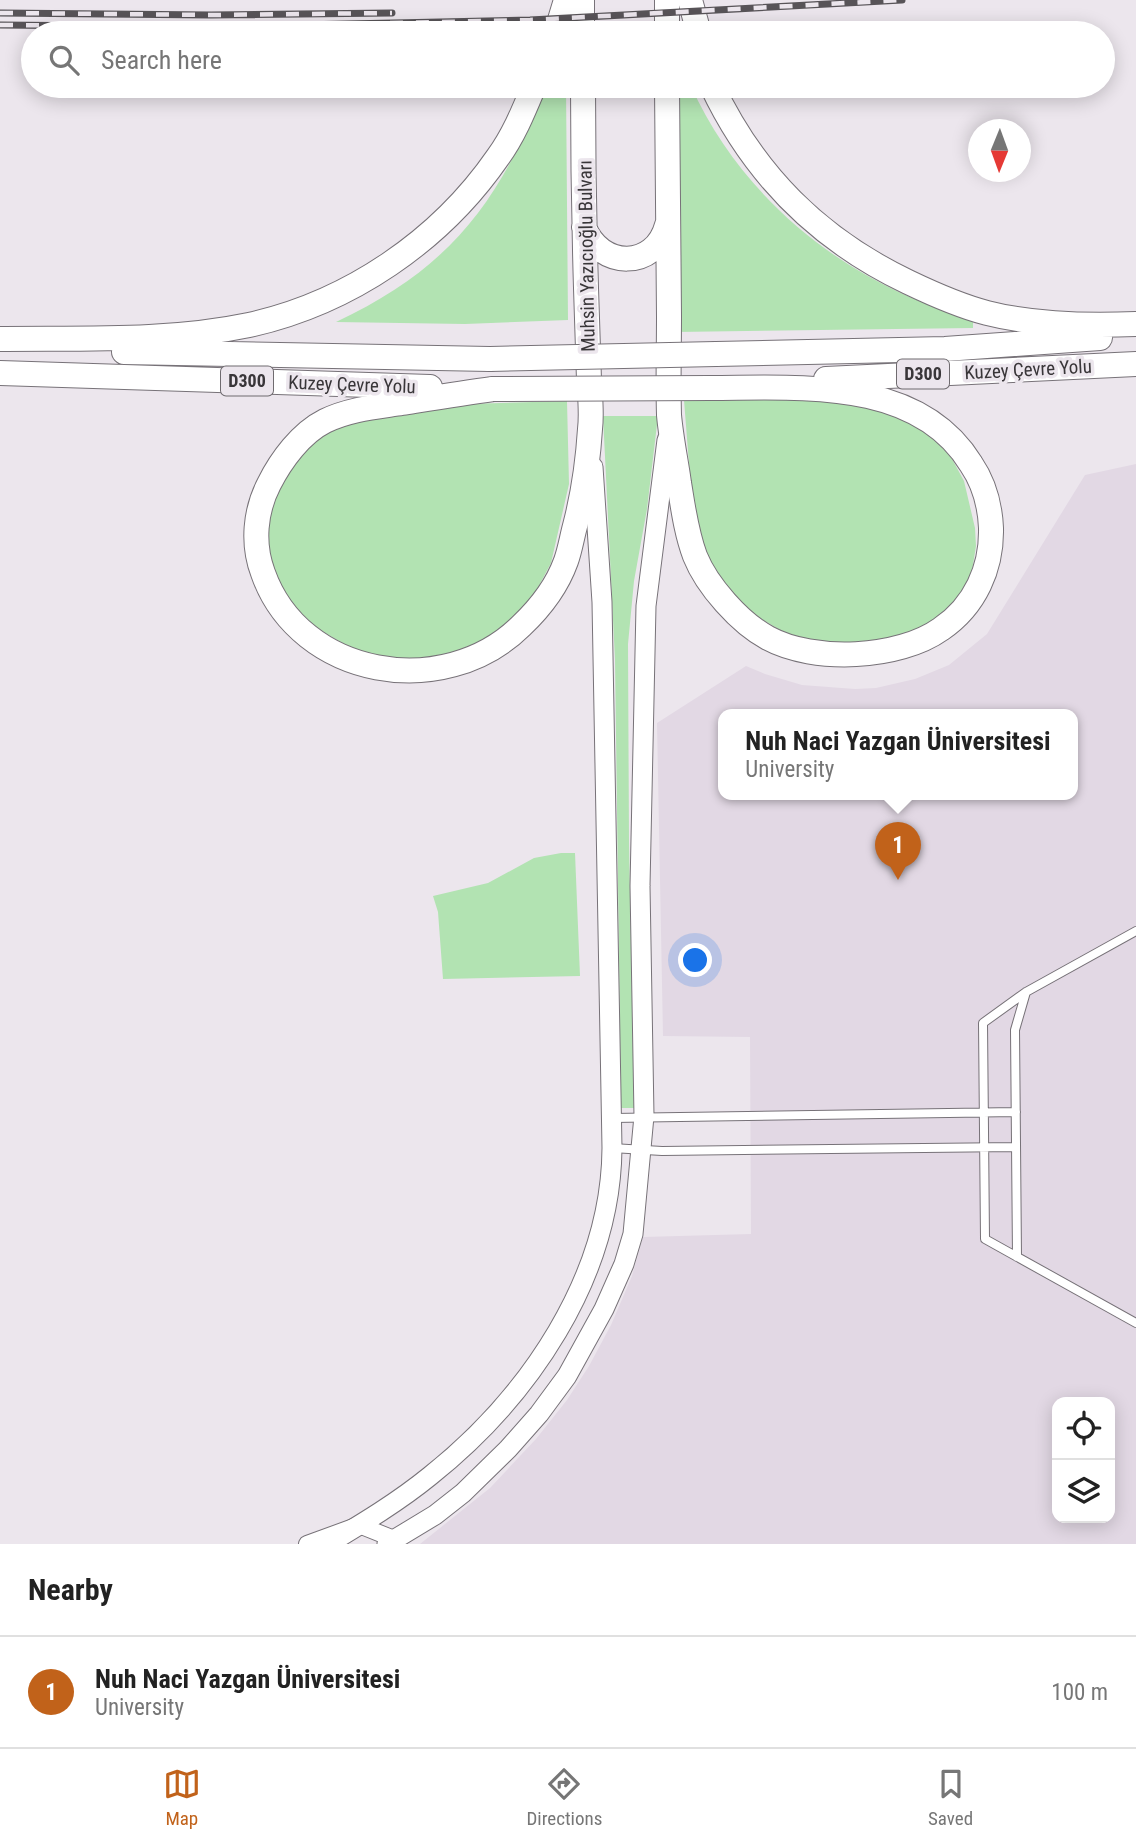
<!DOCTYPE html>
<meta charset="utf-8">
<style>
:root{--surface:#fff;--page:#f2f2f2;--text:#222;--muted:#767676;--line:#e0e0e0;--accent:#c1621a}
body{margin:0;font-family:"Roboto Condensed",sans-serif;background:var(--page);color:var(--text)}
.controls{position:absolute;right:21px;bottom:21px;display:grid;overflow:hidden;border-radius:14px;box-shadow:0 4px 18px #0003}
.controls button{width:63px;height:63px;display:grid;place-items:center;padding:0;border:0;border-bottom:2px solid var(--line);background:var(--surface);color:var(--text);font:35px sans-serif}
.compass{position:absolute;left:968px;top:119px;width:63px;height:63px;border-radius:50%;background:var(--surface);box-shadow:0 4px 18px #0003;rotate:181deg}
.you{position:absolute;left:696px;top:961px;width:24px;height:24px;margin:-18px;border:5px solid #fff;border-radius:50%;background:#1a73e8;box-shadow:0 0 0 10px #1a73e833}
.badge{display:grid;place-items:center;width:46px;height:46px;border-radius:50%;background:var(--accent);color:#fff;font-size:23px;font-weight:700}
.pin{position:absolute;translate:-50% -58px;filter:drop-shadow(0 2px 4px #0008)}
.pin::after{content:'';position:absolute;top:37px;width:24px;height:21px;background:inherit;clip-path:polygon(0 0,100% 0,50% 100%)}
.popup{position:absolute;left:718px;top:709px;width:360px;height:91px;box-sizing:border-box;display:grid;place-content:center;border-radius:14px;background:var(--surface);filter:drop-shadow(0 2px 5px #0005);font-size:23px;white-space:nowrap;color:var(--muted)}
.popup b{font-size:26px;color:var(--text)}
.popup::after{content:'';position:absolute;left:50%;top:100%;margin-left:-14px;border:14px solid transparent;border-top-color:var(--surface)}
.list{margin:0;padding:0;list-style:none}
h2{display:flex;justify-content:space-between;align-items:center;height:91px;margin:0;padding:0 28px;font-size:30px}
h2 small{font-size:23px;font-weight:400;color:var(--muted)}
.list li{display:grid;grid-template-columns:46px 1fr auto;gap:21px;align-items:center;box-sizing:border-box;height:112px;padding:0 28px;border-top:2px solid var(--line)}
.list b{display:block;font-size:26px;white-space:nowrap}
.list p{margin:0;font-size:23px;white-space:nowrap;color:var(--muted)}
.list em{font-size:23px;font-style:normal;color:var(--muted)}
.icon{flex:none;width:38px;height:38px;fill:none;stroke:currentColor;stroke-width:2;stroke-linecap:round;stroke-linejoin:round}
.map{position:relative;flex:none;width:1136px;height:1544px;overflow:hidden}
.search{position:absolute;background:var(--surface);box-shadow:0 4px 18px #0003;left:21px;right:21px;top:21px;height:77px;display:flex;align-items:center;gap:18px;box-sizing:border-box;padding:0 24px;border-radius:38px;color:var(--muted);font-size:26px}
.sheet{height:203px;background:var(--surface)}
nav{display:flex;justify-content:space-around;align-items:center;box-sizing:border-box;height:98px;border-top:2px solid var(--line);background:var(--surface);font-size:19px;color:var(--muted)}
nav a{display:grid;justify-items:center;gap:4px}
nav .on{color:var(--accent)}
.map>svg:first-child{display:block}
</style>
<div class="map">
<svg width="1136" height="1544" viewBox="0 0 1136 1544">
<rect width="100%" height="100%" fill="#ece6ed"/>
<!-- built -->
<path fill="#e2d8e4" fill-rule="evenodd" d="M1136 464V1544H420L490 1488 536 1439 567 1400 589 1366 611 1325 632 1276 643 1237 751 1234 750 1037 663 1036 657 723 746 666 765 674 802 685 855 689 876 688 915 679 949 665 987 634 1085 475ZM723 714H1073V794H723ZM1057 1402H1110V1518H1057Z"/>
<!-- green -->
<path fill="#b2e3b2" d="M545 86H566L568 320 465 324 336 322C451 268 500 201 545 86Z
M671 86H691C743 202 852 287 973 319V328L676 332Z
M822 398 900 415 935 439 951 457 964 481 975 528 976 546 972 571 967 584 952 607 914 634 854 645 808 641 782 631 756 616 721 584 694 528 684 400Z
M567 401 569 484 551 563 531 601 496 635 447 660 370 659 289 612 262 538 283 470 330 428 429 405Z
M603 416H658L647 509 634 581 628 644 629 842 634 1108H621L615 660Z
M561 853H575L580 976 443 979 438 912 433 896 488 883 534 858Z"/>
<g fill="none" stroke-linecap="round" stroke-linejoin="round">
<!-- service casing -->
<g stroke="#777278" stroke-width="10">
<path id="service" d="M1136 931 1026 992 983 1023 985 1239 1136 1323
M613 1118 1016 1112
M612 1148 662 1151 1016 1147
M1017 1257 1015 1030 1026 992"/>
</g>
<!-- minor casing -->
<g stroke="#777278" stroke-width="18">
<path id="minor" d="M307 1544 359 1525 394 1539 396 1544"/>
</g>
<!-- tertiary casing -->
<g stroke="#777278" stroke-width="21">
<path id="tertiary" d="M328 1544C363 1523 398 1502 430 1476 528 1398 611 1278 612 1148L602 602 593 467
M387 1544 435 1515 463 1493 508 1449 539 1414 567 1376 604 1309 624 1264 633 1234 644 1116 640 886 646 606 667 440"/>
</g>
<!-- trunk casing -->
<g stroke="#777278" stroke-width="26">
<path id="trunk" d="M582 0V33
M667 0V33
M690 0 699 33
M556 33 566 0
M667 86C667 162 668 239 669 316 669 349 668 382 669 415 671 438 676 461 679 483 683 507 686 532 695 556 707 586 740 623 768 638 814 663 899 659 941 629 975 606 992 568 991 528 990 505 984 483 971 464 918 377 800 388 710 388
M712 86C754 175 818 239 908 282 933 294 960 306 987 313 1034 325 1088 326 1136 324
M584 227C600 269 655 270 667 225
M0 339C83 338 168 342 249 325 349 303 440 241 498 157 514 135 524 110 534 86
M124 352 490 359
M716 354 945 349 1100 338
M0 373 430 387
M826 379 1136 364
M493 389C463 393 433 398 402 403 376 407 350 409 325 421 301 433 281 460 269 484 255 511 252 544 263 573 300 678 444 702 521 626 539 609 557 586 566 561 570 550 572 537 575 526 583 495 588 461 590 429 592 413 590 396 589 380 588 349 587 319 586 288 584 221 583 153 583 86"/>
</g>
<!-- service -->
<use href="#service" stroke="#fff" stroke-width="8"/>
<!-- minor -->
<use href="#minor" stroke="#fff" stroke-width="16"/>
<!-- tertiary -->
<use href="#tertiary" stroke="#fff" stroke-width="19"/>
<!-- trunk -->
<use href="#trunk" stroke="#fff" stroke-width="24"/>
<!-- rail casing -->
<g stroke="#585458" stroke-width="7">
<path id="rail" d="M0 13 211 15 392 13
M0 25 212 27 530 20 902 0"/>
</g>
<!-- rail -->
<use href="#rail" stroke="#ece6ed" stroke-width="4.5" stroke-dasharray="13" stroke-linecap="butt"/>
<!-- trunk-bridge casing -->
<g stroke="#777278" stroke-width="26" stroke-linecap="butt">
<path id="trunk-bridge" d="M490 359 716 354
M493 389 710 388"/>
</g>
<!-- trunk-bridge -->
<use href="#trunk-bridge" stroke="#fff" stroke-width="24"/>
</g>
<g text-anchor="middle" stroke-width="7" stroke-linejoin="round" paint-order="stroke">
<!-- shield labels -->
<g fill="#ece6ed" stroke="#6f6b6f" stroke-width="2">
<rect x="897" y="359.5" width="52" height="29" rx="5"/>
<rect x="221" y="366.5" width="52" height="29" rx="5"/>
</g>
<g font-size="18" font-weight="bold" fill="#393639">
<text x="923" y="380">D300</text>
<text x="247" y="387">D300</text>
</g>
<!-- street labels -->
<g font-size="19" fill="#393639" stroke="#ece6ed">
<text transform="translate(586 256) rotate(-91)" y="7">Muhsin Yazıcıoğlu Bulvarı</text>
<text transform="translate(1028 369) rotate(-3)" y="7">Kuzey Çevre Yolu</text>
<text transform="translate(352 384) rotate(2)" y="7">Kuzey Çevre Yolu</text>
</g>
</g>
</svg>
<div class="controls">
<button><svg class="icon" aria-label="locate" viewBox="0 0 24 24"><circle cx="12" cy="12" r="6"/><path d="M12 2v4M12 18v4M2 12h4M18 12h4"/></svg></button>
<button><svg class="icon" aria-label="layers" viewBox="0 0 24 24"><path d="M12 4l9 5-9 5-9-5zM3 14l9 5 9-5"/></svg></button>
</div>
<svg class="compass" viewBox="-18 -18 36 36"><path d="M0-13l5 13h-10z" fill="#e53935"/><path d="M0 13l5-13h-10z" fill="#767676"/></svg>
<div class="you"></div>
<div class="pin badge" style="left:898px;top:880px">1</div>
<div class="popup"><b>Nuh Naci Yazgan Üniversitesi</b>University</div>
<div class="search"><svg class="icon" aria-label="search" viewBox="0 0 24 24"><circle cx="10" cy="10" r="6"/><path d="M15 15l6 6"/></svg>Search here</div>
</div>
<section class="sheet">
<h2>Nearby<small></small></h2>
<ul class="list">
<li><span class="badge">1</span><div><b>Nuh Naci Yazgan Üniversitesi</b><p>University</p></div><em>100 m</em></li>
</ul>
</section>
<nav>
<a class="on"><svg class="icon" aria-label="map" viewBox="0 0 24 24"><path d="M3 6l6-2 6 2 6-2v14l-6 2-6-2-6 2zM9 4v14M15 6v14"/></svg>Map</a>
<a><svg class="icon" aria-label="directions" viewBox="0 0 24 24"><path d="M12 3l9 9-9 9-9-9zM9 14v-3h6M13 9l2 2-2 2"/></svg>Directions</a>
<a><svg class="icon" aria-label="saved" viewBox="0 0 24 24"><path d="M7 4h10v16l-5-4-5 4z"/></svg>Saved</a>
</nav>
